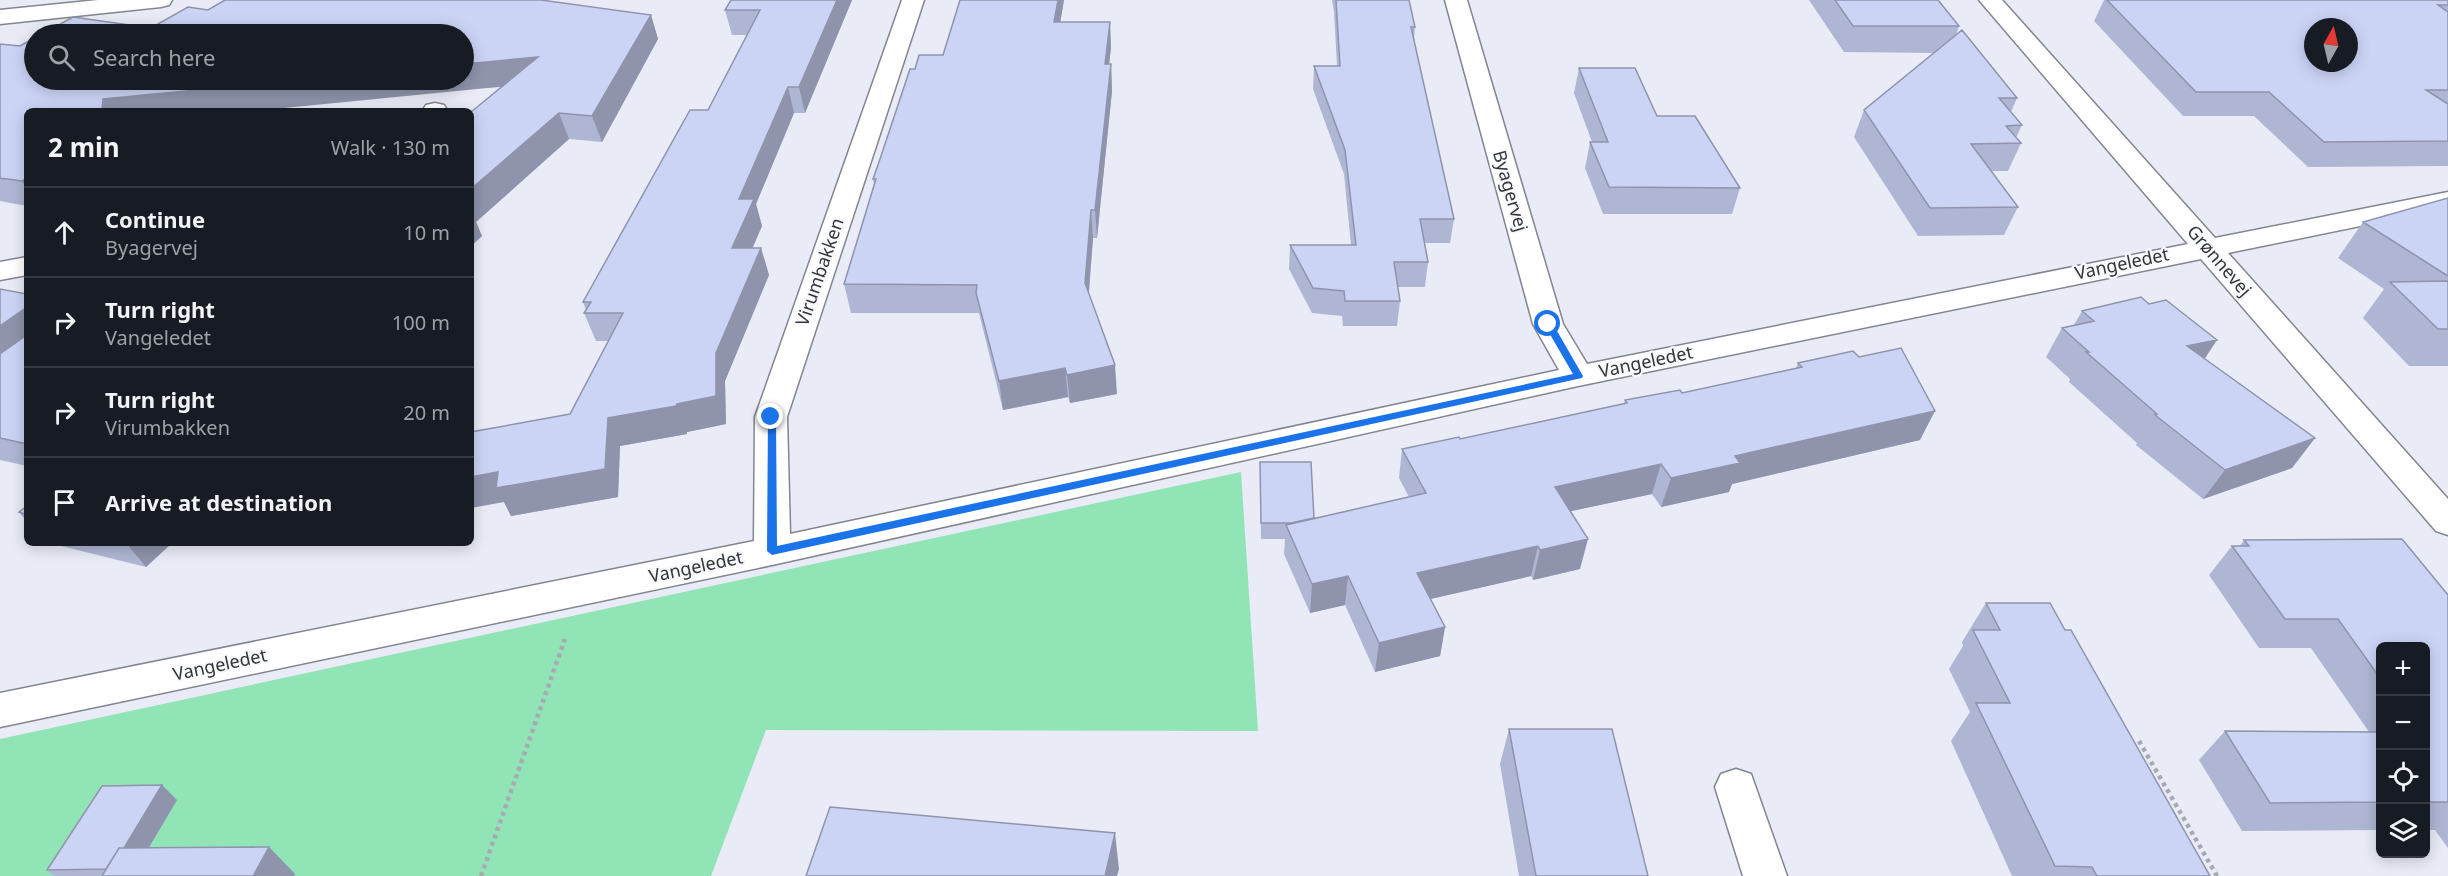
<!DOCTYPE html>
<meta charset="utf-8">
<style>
:root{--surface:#171b24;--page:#20242c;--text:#f1f3f6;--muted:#9ea1a6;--line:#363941}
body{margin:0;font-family:"Noto Sans",sans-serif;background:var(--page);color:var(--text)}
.controls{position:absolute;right:18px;bottom:18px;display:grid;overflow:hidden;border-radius:9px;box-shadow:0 3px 15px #0003}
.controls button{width:54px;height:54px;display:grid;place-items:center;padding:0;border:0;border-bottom:2px solid var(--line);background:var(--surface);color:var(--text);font:30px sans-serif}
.compass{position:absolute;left:2304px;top:18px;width:54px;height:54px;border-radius:50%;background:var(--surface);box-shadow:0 3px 15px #0003;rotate:8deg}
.stop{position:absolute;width:18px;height:18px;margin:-14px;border:4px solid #1a73e8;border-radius:50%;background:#fff}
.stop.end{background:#1a73e8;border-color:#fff;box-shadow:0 2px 6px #0008}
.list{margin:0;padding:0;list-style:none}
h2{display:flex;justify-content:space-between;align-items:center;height:78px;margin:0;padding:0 24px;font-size:26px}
h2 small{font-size:20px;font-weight:400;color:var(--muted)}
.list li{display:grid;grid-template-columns:39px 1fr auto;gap:18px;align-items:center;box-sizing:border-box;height:90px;padding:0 24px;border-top:2px solid var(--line)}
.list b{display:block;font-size:22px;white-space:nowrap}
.list p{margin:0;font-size:20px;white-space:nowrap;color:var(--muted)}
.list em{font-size:20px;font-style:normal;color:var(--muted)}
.icon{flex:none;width:33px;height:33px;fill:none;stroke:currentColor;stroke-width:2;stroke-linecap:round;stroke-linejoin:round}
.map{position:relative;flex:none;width:2448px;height:876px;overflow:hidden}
.search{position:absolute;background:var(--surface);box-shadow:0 3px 15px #0003;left:24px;top:24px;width:450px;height:66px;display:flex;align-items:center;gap:15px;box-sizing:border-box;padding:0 21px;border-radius:33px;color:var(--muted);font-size:22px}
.panel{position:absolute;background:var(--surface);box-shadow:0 3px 15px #0003;left:24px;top:108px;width:450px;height:438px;border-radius:9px}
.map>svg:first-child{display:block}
</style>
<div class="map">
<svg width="2448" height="876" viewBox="0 0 2448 876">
<rect width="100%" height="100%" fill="#e9ecf6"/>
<!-- green -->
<path fill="#91e4b5" d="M1241 472 1258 731 766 730 711 876H0V739Z"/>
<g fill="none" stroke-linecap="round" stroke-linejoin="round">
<!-- minor casing -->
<g stroke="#83858f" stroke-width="3">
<path id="minor" d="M98 0H172L169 5 161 7 0 24V10Z
M902 0H924L787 417 790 534 1559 370 1533 324 1445 0H1467L1563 324 1587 364 2188 244 1979 0H2002L2215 238 2448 192V208L2228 253 2448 499V535L2436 531 2201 259 1578 386 772 565 0 727V693L754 541 755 417Z
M435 103 444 105 447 110 422 111 426 105Z
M27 257V275L0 280V262Z
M1736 769 1751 774 1787 876H1743L1715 787 1721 774Z"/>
</g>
<!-- path -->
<path stroke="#a8aab2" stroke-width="4.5" stroke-dasharray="4 4" stroke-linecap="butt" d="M2139 741 2217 876
M481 876 565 639"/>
<!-- minor -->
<use href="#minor" fill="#fff" fill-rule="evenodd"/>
</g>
<!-- wall -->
<path fill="#afb6d4" d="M852 0 805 113H794L756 204 762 226 752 248H761L769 275 725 381 726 424 687 432V434L620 446 618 497 511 516 504 502 570 414 608 341H596L584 313 586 310 583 302 708 110 747 35H732L725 10Z
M960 0H1064L1060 22H1110L1111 48 1109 64H1111L1112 91 1097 238H1093L1089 294 1117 394 1070 403 1068 397 1003 410 979 313H851L844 284 874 184 873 179 915 69 943 55Z
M1332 0H1409L1415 27 1414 41 1454 219 1450 243H1424L1428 262 1425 287H1398L1400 301 1397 326H1343L1342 316 1312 313 1289 269 1290 245H1351L1344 174 1313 89 1314 66H1337L1334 12Z
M1809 0H1938L1959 26 1956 35 2017 98 2011 112 2022 125 2016 138 2021 143 2008 171H1991L2018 207 2004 235 1918 236 1854 137 1864 110 1934 53 1844 52Z
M2104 0H2448V166L2308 167 2254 116H2183L2094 21Z
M208 10 651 15 658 39 602 142 569 139 476 222 482 236 471 246V112L501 87 27 111V206L0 201V44L20 46 151 28Z
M1579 68 1657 116 1740 188 1732 214H1603L1585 168 1590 142H1592L1574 93Z
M2448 198V366H2409L2363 318 2384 289 2338 258 2363 222Z
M0 289 27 294V466L0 460Z
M2082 311 2204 359 2315 438 2292 468 2203 499 2136 445 2137 443 2069 382 2070 379 2046 357 2062 328 2074 325Z
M1798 363 1920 440 1732 484 1729 492 1661 507 1652 494 1571 511 1580 569 1533 580 1531 576 1430 599 1445 627 1440 656 1375 672 1345 605 1310 613 1284 554 1285 539H1261L1260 462 1314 518 1409 497 1399 478 1402 449 1460 439 1624 404 1625 400 1682 393 1796 368Z
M27 506V522L19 512Z
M2244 540 2448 595V848L2435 830H2426V646H2380V830L2242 831 2199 760 2225 731 2369 732 2311 648H2259L2209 575 2232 546H2240Z
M49 543H172L146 567Z
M1986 603 2065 630 2210 876H2012L1951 741 1970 712 1949 669 1963 646 1962 642Z
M1509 729 1648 876H1519L1500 764Z
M177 800 149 847H269L295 874 294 876H54L47 870Z"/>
<!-- shaded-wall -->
<path fill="#8f94ac" d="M837 0H852L805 113 799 87Z
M1058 0H1064L1056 48 1054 22Z
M651 15 658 39 602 142 592 116Z
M1110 22 1111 48 1106 90 1105 64Z
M538 57 547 82 254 111H102L103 99 300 80H464V64Z
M1111 64 1112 91 1097 238 1095 210Z
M788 87 794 113 756 204 762 226 741 275 732 248 739 199Z
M559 113 569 139 476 222 482 236 471 246V189Z
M27 178V189L22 181Z
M1091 210 1093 238 1087 312 1085 283Z
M761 248 769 275 725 381 726 424 687 432V434L620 446 618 497 511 516 504 502 471 508V477L608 418 677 404 716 353Z
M27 307V348L0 368V326Z
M2217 340 2198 369 2187 346Z
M1115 365 1117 394 1070 403 1067 375Z
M1065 368 1068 397 1003 410 999 381Z
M1935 411 1920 440 1732 484 1729 492 1661 507 1671 478 1735 456Z
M2315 438 2292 468 2203 499 2225 470Z
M1661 464 1652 494 1548 516 1555 487Z
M1588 539 1580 569 1533 580 1540 550Z
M126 543H172L146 567Z
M1538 546 1531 576 1413 603 1417 573Z
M1348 576 1345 605 1310 613 1312 584Z
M1445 627 1440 656 1375 672 1379 643Z
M162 785 177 800 132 876 111 869Z
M1115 833 1119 869 1117 876H1105Z
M269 847 295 874 294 876H253Z"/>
<!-- building -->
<path fill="#ccd4f6" stroke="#8f94ac" stroke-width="1.5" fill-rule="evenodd" d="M225 0H541L651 15 592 116 559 113 471 189V112L538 57 464 64V34H42L73 17 151 28 188 7 208 10Z
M731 0H837L799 87H788L739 199H754L732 248H761L716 353V396L677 404 676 406 608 418 605 469 496 488 498 472 471 477V432L570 414 623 313H584L591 302H583L690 110H708L760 10H725Z
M960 0H1058L1054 22H1110L1105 64H1111L1095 210H1091L1085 283 1115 365 1067 375 1065 368 999 381 976 293 977 285 844 284 876 179H873L879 162 910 69H915L919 55H943Z
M1336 0H1409L1415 27H1411L1454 219H1420L1428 262H1394L1400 301H1345L1344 291 1313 288 1290 245H1356L1345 150 1314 66H1340Z
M1835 0H1938L1959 26H1853Z
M2107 0H2448V5H2438L2448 12V90H2426L2448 104V141L2324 142 2269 92H2196ZM2313 27H2349V63H2313Z
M1962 30 2017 98H1999L2022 125 2006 126 2021 143 1971 144 2018 207 1930 208 1864 110Z
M34 38V80H300L103 99 102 111H27V178L22 181 0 178V44L20 46Z
M1579 68H1635L1657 116H1695L1740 188 1609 187 1590 142H1608Z
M2448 198V276L2363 222Z
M2448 281V329H2438L2390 282Z
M0 289 27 294V307L0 326Z
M2141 297 2149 304 2166 300 2217 340 2187 346 2315 438 2225 470 2155 415 2157 414 2086 352H2089L2062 328 2094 321 2082 311Z
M24 337 27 338V444L0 438V354Z
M1901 348 1935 411 1735 456 1740 463 1671 478 1661 464 1555 487 1588 539 1540 550 1538 546 1417 573 1445 627 1379 643 1348 576 1312 584 1286 525 1426 493 1402 449 1459 437 1460 439 1627 403 1625 400 1680 390 1682 393 1802 367 1798 363 1853 351 1859 357Z
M1260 462H1311L1314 518 1291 523H1261Z
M27 506V515L19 512Z
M2402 539 2448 595V802H2426V646H2380V678L2338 619H2285L2232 546H2249L2244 540Z
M1986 603H2050L2065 630H2071L2210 876H2097L2092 867 2055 866 1976 703H2010L1973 630H2000Z
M1509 729H1612L1648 876H1536Z
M2225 731 2380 732V802L2270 803Z
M162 785 124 848H119L106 869 47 870 102 786Z
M830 807 1115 833 1105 876H806Z
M269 847 253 876H102L119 848Z"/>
<!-- route -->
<path fill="#1a73e8" d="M1548 321 1553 324 1583 376 1582 378 772 555 767 551 768 415H774L776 417 777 546 1573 374 1544 324Z"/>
<g text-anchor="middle" stroke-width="4.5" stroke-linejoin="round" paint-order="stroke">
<!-- street labels -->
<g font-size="18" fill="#34353a" stroke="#f8f9fd">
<text transform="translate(1510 191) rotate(74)" y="6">Byagervej</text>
<text transform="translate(2219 261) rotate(49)" y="6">Grønnevej</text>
<text transform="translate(2122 264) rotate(-12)" y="6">Vangeledet</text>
<text transform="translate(820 272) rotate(-71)" y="6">Virumbakken</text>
<text transform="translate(1646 362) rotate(-12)" y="6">Vangeledet</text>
<text transform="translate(696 567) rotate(-12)" y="6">Vangeledet</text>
<text transform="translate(220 665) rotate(-12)" y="6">Vangeledet</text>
</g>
</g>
</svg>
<div class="controls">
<button>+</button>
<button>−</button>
<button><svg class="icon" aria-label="locate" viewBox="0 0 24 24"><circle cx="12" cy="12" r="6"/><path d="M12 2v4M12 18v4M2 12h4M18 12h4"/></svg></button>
<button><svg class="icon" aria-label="layers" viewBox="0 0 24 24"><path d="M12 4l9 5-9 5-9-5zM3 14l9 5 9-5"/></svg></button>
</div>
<svg class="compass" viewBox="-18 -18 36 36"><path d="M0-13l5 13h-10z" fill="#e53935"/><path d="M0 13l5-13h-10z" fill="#9ea1a6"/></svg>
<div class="stop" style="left:1548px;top:324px"></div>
<div class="stop end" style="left:771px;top:417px"></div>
<div class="search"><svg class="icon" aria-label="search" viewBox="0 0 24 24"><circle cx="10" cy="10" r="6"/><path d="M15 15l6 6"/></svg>Search here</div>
<section class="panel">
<h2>2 min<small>Walk · 130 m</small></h2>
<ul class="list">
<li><svg class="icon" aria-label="ahead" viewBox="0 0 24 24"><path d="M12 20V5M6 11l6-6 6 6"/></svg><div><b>Continue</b><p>Byagervej</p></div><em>10 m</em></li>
<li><svg class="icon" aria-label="right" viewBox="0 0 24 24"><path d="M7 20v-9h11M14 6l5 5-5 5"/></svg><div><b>Turn right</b><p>Vangeledet</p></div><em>100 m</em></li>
<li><svg class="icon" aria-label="right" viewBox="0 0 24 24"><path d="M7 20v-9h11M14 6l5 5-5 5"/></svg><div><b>Turn right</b><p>Virumbakken</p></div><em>20 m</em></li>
<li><svg class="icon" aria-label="arrive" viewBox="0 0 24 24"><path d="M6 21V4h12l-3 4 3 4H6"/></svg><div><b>Arrive at destination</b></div></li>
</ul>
</section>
</div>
